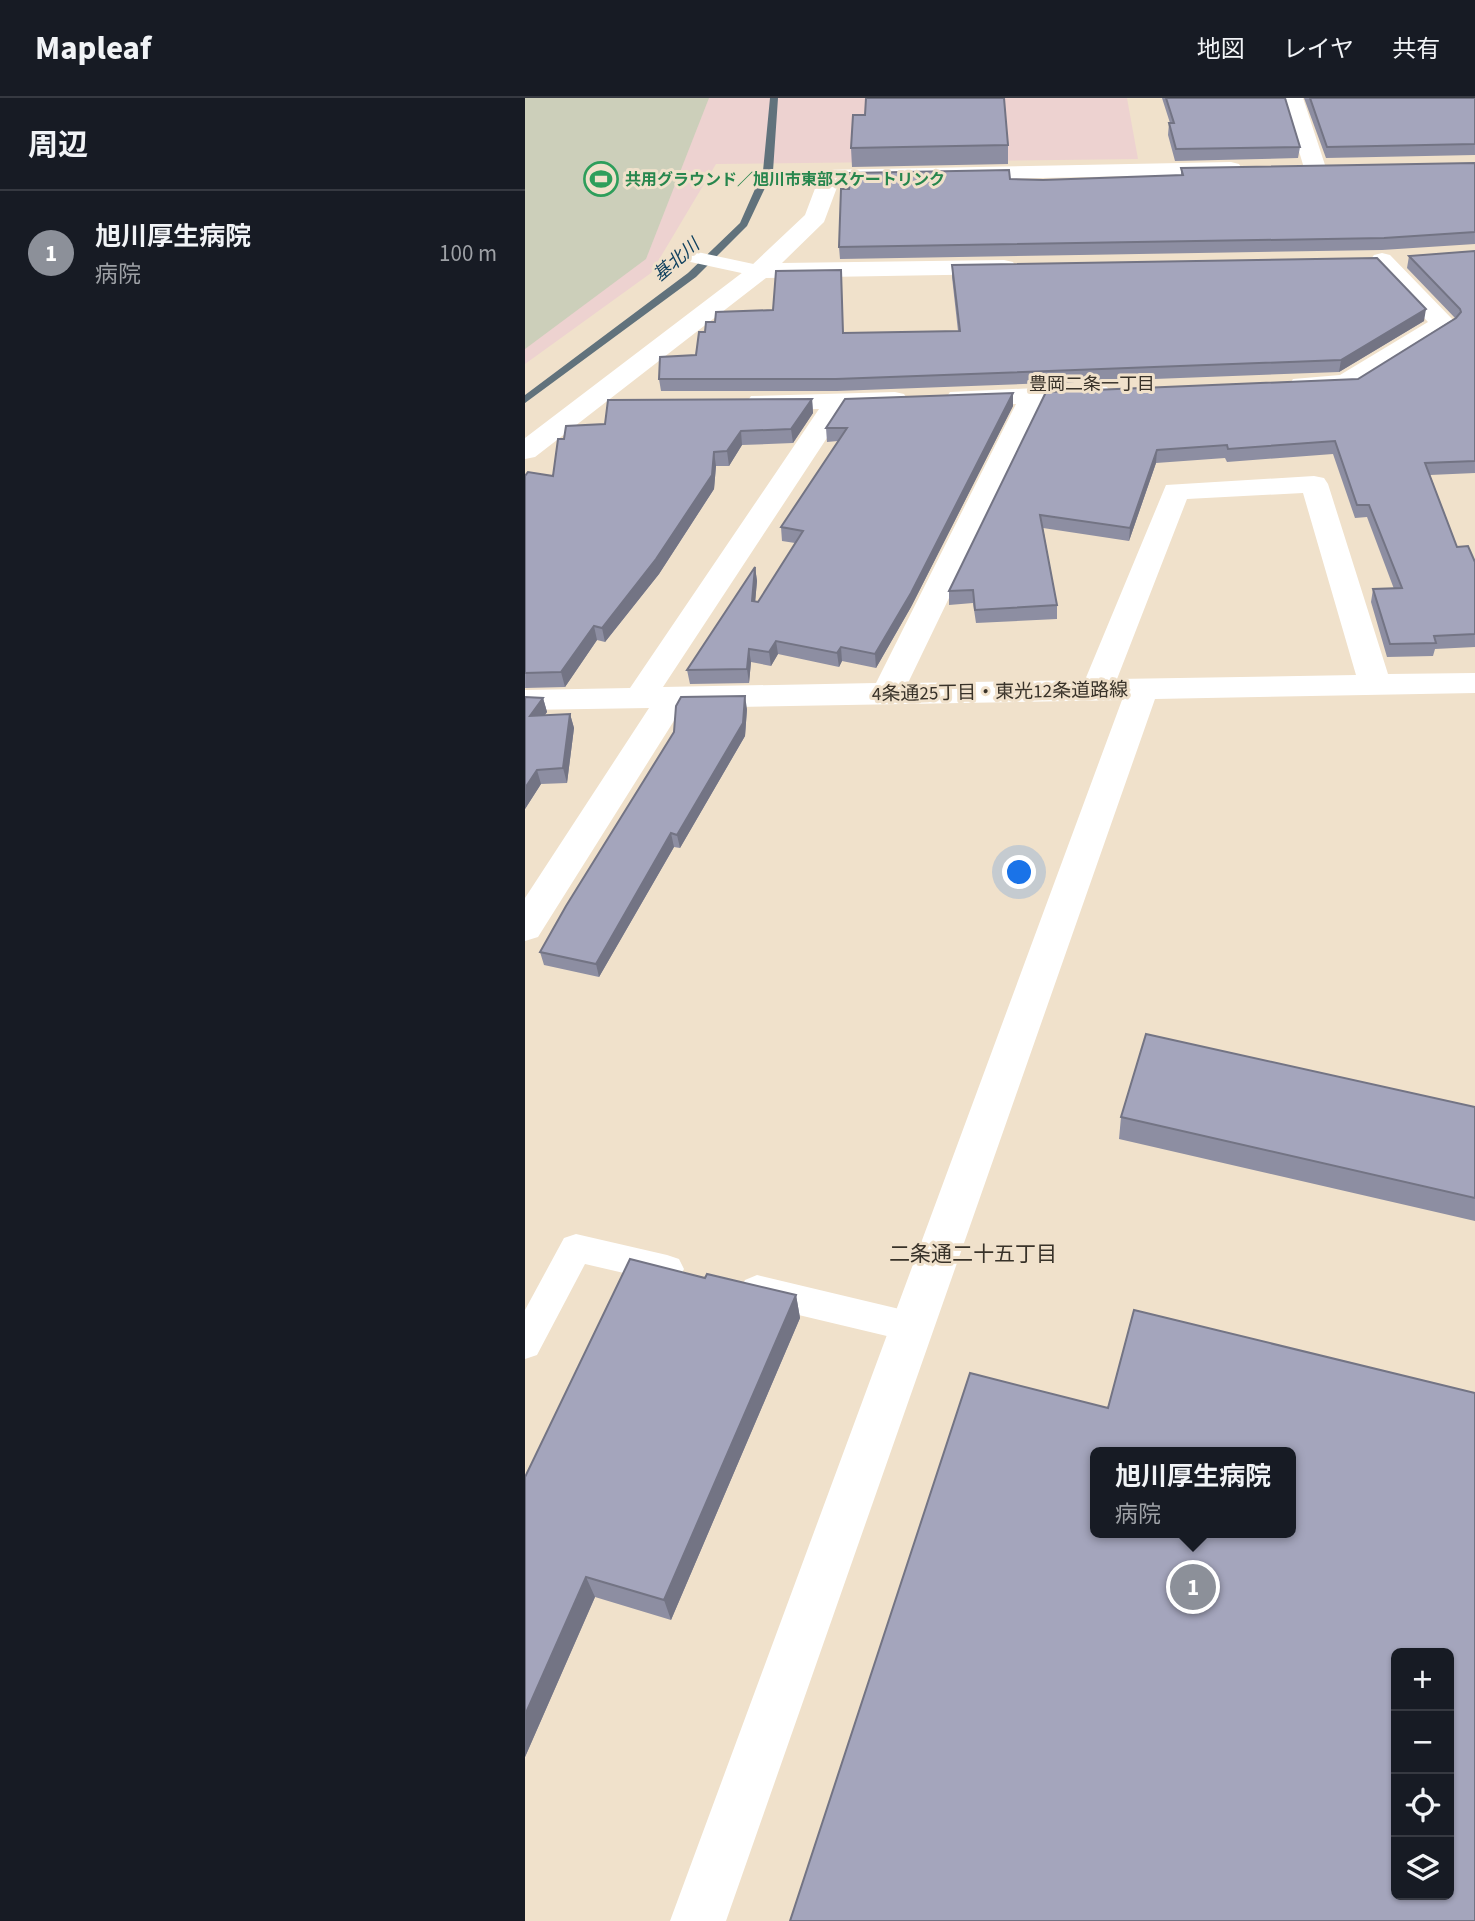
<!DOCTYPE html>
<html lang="ja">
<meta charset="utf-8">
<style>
:root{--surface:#171b24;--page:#242831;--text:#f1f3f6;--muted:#9ea1a6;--line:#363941;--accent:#8c9099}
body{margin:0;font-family:"Source Sans 3","Noto Sans JP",sans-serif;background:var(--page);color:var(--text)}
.controls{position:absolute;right:21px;bottom:21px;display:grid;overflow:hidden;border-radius:10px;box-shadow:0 2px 5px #0004}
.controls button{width:63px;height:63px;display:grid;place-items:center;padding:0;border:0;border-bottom:2px solid var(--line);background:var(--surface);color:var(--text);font:35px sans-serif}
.you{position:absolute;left:495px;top:775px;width:24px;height:24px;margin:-18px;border:5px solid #fff;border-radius:50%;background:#1a73e8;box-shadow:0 0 0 10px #1a73e833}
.badge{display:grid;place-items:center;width:46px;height:46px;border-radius:50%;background:var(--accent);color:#fff;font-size:23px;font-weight:700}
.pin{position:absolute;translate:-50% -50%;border:4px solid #fff;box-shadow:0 2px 7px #0006}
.popup{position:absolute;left:565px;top:1349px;width:206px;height:91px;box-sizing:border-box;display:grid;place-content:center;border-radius:10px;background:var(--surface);filter:drop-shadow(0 2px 5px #0005);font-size:23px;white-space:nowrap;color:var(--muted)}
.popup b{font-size:26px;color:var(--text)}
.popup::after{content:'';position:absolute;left:50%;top:100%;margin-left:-14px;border:14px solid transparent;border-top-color:var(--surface)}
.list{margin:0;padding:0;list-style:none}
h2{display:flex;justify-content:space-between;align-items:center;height:91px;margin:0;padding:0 28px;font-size:30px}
h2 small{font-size:23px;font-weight:400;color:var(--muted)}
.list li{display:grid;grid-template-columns:46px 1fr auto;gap:21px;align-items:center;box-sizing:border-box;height:126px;padding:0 28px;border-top:2px solid var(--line)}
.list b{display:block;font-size:26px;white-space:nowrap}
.list p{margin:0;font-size:23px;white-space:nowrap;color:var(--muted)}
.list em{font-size:23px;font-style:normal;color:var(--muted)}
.icon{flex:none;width:38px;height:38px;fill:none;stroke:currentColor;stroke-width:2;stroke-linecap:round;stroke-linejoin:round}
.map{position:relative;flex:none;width:950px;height:1823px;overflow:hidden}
header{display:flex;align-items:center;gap:42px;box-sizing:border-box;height:98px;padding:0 35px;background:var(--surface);border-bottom:2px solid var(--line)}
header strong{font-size:33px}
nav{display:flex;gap:38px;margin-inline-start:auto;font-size:24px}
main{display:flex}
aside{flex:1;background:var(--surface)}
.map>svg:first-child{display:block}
</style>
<header>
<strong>Mapleaf</strong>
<nav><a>地図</a><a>レイヤ</a><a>共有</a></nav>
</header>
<main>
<aside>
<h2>周辺<small></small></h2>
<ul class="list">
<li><span class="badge">1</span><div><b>旭川厚生病院</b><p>病院</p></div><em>100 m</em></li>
</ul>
</aside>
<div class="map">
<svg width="950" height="1823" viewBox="0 0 950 1823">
<rect width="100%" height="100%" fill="#f0e1cb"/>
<!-- education -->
<path fill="#edd2d0" d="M0 0H602L613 61 191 66 126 175 0 266Z"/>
<!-- green -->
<path fill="#cccfba" d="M0 0H184L121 161 0 251Z"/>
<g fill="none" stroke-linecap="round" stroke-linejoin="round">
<!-- stream -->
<path fill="#61727c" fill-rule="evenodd" d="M245 0H253L248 73 222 128 171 179 0 305V297L163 175 215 125 238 73Z"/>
<!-- service -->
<path fill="#fff" fill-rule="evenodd" d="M154 150 242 169 244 173 235 179 147 160 145 156Z
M51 1136 142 1157 154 1161 159 1171 154 1181 142 1185 60 1166 12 1257 0 1261V1212L39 1140Z
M232 1177 387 1214 399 1218 404 1229 399 1240 387 1244 232 1207 220 1202 215 1192 220 1182Z"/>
<!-- minor -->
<path fill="#fff" fill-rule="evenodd" d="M758 0H778L801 70 798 75H782L779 70Z
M706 64 714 66 717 71 714 76 314 84 299 124 257 165 479 162 488 164 491 169 488 174 479 176 241 180 10 359 0 361V340L226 168 280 117 297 72Z
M857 155 865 157 931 225 927 230 830 291 777 295 768 293 764 287 768 281 815 277 903 224 845 162 849 157Z
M573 287 582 289 586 295 582 301 518 305 383 585 560 582 641 387 789 378 799 380 803 386 863 576 950 575V595L630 601 201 1823H145L597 602 157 610 13 839 0 843V800L124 610 0 612V592L105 590 294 311 235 312 226 310 222 304 226 298 370 294 379 296 383 302 379 308 321 311 138 589 351 585 491 306 434 308 425 306 421 300 425 294ZM778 395 831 577 592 581 662 401Z"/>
</g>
<!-- wall -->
<path fill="#8d8ea2" d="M637 0H760L775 49 773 60 650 63 643 37 644 25H645Z
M779 0H950V57L801 60Z
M483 47V66L327 69 326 50Z
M950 65V146L857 152 315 161 314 149 485 81 518 82 656 77V70Z
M950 153V375L905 377 932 449 950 464V549L910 551 908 558 862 559 846 504 848 491H869L842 419 830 420 808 356 702 364 700 360 631 365 604 443 518 430 532 507V521L451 525 448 505 424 507V493L521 294 833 281 930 220 882 170 884 158Z
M427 167 899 223 814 274 312 293H136L134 281 171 257 180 234 190 224 248 212 316 172 318 235 433 233 427 179Z
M287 301 288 315 268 345 217 347 204 368H191L189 391 134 476 80 544 72 542 40 589 0 590V378H28L39 341 80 326Z
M488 308 386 509 351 570 317 563 314 569 253 556 246 568 226 564 224 585 165 586 162 572 230 469 232 483 230 504H233L270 445 257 443 256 429 313 343 302 344 301 330Z
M0 599 18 600 22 614 20 617 45 616 49 630 42 685 16 686 0 711Z
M222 611 220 638 155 750 149 749 74 879 19 867 15 854Z
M950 1009V1123L594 1041 596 1019Z
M180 1180 271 1197 275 1220 146 1522 70 1499 0 1659V1379Z"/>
<!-- shaded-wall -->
<path fill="#737484" d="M901 211 899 223 814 274 816 262Z
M488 295V308L386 509 351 570 350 556Z
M287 301 288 315 268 345 266 331Z
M216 333 217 347 204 368 202 353Z
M632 352 631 365 604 443 605 430Z
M189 354 191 368 189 391 134 476 80 544 77 530Z
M230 469 232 483 229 517 227 503Z
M69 528 72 542 40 589 36 574Z
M251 543 253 556 246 568 244 554Z
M316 549 317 563 314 569 312 555Z
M224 551 226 564 224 585 222 571Z
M220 598 222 611 220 638 155 750 152 737Z
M18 600 22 614 9 632 5 618Z
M45 616 49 630 42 685 38 670Z
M12 672 16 686 0 711V690Z
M146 735 149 749 74 879 71 866Z
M271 1197 275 1220 146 1522 139 1502Z
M61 1479 70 1499 0 1659V1617Z"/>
<!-- building -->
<path fill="#a4a5bc" stroke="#737484" stroke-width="2" fill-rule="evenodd" d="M341 0H479L483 47 326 50 328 17H340Z
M641 0H760L775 49 651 51 644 25H649Z
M785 0H950V46L802 49Z
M950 65V134L859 140 314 149 316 91H324L325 75 484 72 485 81 518 82 658 77 656 70Z
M950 153V363L900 365 932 449 943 448 950 464V536L909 538 911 545 865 546 848 491 877 490 844 407H832L810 343 703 351 702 347 632 352 605 430 515 417 532 507 450 512 448 492 424 493 521 294 833 281 931 220 936 214 935 211 884 158Z
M852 160 901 211 816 262 311 281H134L135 259 171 257 174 234H180L181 224H190L191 214 248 212 251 173 316 172 318 235 435 233 427 167Z
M488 295 386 495 350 556 316 549 312 555 251 543 244 554 224 551 222 571 162 572 230 469 227 503 233 504 278 433 256 429 322 330H301L320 301Z
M287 301 266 331 216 333 202 353 189 354 187 377 131 461 77 530 69 528 36 574 0 575V378L3 374 28 378 33 341H39L41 328 80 326 83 302Z
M220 598 218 625 152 737 146 735 71 866 15 854 41 808 149 634 151 608 156 599Z
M0 599 18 600 5 618 45 616 38 670 12 672 0 690Z
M621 936 950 1009V1100L596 1019Z
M105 1161 180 1180 182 1176 271 1197 139 1502 61 1479 0 1617V1379Z
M609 1212 950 1295V1823H265L445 1275 583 1310ZM570 1354H766V1435H570ZM871 1555H924V1797H871Z"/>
<!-- icons -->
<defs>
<g id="stadium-ring" transform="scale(1.75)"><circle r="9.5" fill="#f0e1cb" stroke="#2e9e5b" stroke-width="1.5"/><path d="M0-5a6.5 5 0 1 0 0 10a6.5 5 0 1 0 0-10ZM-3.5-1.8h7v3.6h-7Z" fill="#2e9e5b"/></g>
</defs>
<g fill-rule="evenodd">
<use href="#stadium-ring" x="76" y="81"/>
</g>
<g text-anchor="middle" stroke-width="6" stroke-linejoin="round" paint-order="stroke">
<!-- far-leisure labels -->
<g font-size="16" font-weight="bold" fill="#27864d" stroke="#f0e1cb" text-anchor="start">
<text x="100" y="87">共用グラウンド／旭川市東部スケートリンク</text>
</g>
<!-- far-water labels -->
<g font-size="18" font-style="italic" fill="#10415f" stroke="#f0e1cb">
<text transform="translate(151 162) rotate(-41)" y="6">基北川</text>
</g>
<!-- far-neighbourhood labels -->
<g font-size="18" fill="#383229" stroke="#f0e1cb">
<text x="567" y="292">豊岡二条一丁目</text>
</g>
<!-- street labels -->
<g font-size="19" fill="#383229" stroke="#f0e1cb">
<text transform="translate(475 593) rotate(-1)" y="7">4条通25丁目・東光12条道路線</text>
</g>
<!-- neighbourhood labels -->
<g font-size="21" fill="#383229" stroke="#f0e1cb">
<text x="448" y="1163">二条通二十五丁目</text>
</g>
</g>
</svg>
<div class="controls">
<button>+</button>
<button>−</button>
<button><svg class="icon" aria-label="locate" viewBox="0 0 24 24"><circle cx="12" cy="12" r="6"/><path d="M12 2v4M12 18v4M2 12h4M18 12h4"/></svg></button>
<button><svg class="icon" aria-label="layers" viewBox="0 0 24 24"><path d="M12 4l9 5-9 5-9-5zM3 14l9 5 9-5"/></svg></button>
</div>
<div class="you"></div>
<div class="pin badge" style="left:668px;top:1489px">1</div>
<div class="popup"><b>旭川厚生病院</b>病院</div>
</div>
</main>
